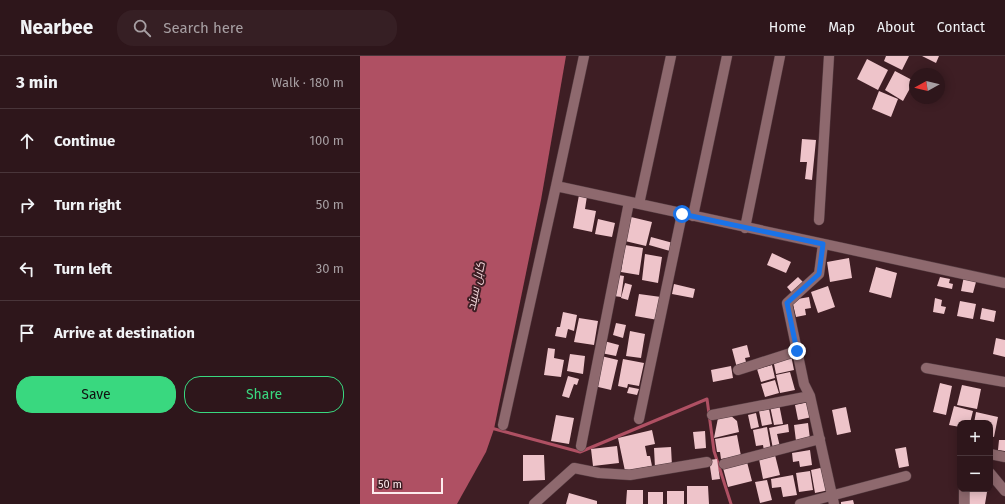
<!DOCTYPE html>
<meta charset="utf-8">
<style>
:root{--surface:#2e161b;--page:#361f24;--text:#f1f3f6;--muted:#a79fa3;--line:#49353a;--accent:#39d87f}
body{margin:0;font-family:"Fira Sans",Cairo,sans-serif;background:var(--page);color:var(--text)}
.controls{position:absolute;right:12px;bottom:12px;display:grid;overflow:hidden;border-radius:8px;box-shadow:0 2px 10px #0003}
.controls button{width:36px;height:36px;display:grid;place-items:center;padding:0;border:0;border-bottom:1px solid var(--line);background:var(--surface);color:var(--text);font:20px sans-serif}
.compass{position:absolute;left:549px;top:12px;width:36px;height:36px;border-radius:50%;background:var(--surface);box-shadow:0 2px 10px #0003;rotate:262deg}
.scale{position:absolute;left:12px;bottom:10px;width:71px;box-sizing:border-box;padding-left:4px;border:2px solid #fdebed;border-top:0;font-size:11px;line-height:14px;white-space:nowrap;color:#fdebed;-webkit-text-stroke:3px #3e1e24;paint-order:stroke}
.stop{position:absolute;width:12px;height:12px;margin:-9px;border:3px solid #1a73e8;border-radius:50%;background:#fff}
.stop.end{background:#1a73e8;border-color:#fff;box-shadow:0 1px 4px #0008}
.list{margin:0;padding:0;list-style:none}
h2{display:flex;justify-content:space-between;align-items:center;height:52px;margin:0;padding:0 16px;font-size:17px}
h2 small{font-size:13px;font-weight:400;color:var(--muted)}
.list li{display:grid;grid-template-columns:26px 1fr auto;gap:12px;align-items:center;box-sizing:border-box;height:64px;padding:0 16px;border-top:1px solid var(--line)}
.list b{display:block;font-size:15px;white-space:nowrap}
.list em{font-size:13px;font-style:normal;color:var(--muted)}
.actions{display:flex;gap:8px;padding:12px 16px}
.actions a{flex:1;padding:9px 0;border:1px solid var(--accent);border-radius:16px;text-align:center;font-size:14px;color:var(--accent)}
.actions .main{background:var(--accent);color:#111}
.icon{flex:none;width:22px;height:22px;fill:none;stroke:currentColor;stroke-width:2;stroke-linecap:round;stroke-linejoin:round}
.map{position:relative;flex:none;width:645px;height:448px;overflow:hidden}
header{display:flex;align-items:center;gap:24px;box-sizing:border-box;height:56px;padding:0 20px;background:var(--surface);border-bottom:1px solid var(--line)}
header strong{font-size:19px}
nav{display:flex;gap:22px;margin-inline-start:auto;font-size:14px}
.search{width:280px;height:36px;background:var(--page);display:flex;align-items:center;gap:10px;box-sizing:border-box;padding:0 14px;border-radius:16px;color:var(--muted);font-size:15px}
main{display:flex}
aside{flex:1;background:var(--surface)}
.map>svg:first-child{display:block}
</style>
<header>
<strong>Nearbee</strong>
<div class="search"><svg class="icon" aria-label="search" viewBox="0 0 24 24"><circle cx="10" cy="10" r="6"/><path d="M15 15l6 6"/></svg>Search here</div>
<nav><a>Home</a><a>Map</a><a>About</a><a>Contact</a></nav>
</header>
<main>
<aside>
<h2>3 min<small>Walk · 180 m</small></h2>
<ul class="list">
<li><svg class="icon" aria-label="ahead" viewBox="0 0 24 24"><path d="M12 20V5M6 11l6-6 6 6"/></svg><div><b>Continue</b></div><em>100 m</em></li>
<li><svg class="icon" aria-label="right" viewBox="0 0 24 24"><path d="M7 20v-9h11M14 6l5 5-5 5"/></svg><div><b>Turn right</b></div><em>50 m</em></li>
<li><svg class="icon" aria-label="left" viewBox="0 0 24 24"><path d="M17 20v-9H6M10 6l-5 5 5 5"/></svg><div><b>Turn left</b></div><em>30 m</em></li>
<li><svg class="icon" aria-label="arrive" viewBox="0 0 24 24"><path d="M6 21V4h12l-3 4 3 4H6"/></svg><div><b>Arrive at destination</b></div></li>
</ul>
<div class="actions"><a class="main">Save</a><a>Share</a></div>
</aside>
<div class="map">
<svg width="645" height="448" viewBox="0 0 645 448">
<rect width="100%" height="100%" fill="#3e1e24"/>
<!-- water -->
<path fill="#af5063" d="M0 0H206L181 144 134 373 126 396 97 448H0Z"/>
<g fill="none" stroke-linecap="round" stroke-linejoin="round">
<!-- stream -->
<path stroke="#af5063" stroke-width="3" d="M131 372 220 396 347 343 354 395 371 448"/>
</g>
<!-- building -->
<path fill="#eec4ca" d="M526 0H549L542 14 524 5Z
M562 0H579L576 7Z
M507 3 528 14 518 34 497 23Z
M535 15 554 25 543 45 525 34Z
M519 35 538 43 531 61 512 53Z
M442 83 456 84 452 124 445 123 447 106H440Z
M219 139 227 140 225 153 236 155 232 176 213 172Z
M271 161 292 166 286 190 265 185Z
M238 163 255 167 252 181 235 178Z
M291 181 313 187 310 195 289 189Z
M265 189 283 192 279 219 261 216Z
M412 197 431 206 426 217 407 209Z
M285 198 302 201 298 227 282 224Z
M489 202 492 222 470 226 467 206Z
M516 211 537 217 531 242 509 236Z
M258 219 264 220 261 241 254 240Z
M604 220 616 226 613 237 601 235Z
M438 221 443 226 432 237 427 231Z
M580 221 590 223 589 227 593 228 592 233 577 230Z
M265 227 272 229 268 244 261 242Z
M314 228 335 233 333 242 312 238Z
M468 230 475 251 458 257 451 236Z
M279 238 301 241 298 264 275 260Z
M449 241 451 252 445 253 446 259 436 261 432 244Z
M575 242 582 244 581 250 586 251 584 258 573 256Z
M600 245 616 248 613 263 597 260Z
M622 252 636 255 634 266 620 263Z
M203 256 217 259 214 275 208 273 206 282 195 280 197 271H200Z
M219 262 238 265 234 289 214 286Z
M256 267 266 269 263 282 253 279Z
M270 275 285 278 281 302 266 300Z
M636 282 645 284V301L633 298Z
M244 285 259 289 256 300 241 297Z
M387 289 390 301 385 302 387 310 377 312 372 293Z
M188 292 195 293 194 302 204 304 201 321 184 319Z
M210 298 225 300 223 318 207 315Z
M431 299 434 314 416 318 413 303Z
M241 300 258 304 251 334 234 330Z
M263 303 284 307 279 330 268 328 267 332 258 330Z
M412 309 415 322 401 326 397 313Z
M371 310 373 322 353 326 351 314Z
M430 316 435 334 420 337 416 319Z
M208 320 219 323 217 329 214 328 209 342 202 340Z
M415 324 419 337 405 341 401 328Z
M580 327 592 330 586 359 573 356Z
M602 329 621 333 617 353 597 349Z
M269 331 279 333 277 339 267 337Z
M449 346 452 361 438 364 435 349Z
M419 348 423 368 414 369 410 350Z
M594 350 613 355 610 367H600V371L589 369Z
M486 351 491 376 477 379 472 354Z
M409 353 412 368 402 370 399 355Z
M616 356 638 361 634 381 630 380V367H614Z
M396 357 399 371 391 373 388 359Z
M196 359 214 362 209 388 191 385Z
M370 359 377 365 379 376 354 382 358 362Z
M448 367 450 383 436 385 434 369Z
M428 368 429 376 417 378 420 391 413 393 409 372Z
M407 371 411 394 404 395 403 389 396 390 393 374Z
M292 374 295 388 285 390 287 400H290L292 410 265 415 258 382Z
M345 375 346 392 335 393 333 376Z
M377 379 381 400 361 403 360 396H357L355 383Z
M639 384H645V395L638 394Z
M257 390 259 407 233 410 231 393Z
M311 391 312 410 295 412 294 392Z
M546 391 549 410 539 412 535 393Z
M450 394 452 409 440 411 439 405 433 406 432 397Z
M163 399H184L185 424 163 425Z
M415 399 420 419 403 423 399 403Z
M357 403 360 423 352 424 349 404Z
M387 406 392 425 368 431 363 412Z
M465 411 469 434 455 437 451 414Z
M450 415 453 434 439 436 436 417Z
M433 419 437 439 423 441 421 431 412 432 411 423Z
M407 424 412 444 400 447 395 426Z
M327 430H348L349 448H327Z
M608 433 627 436 625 448H605Z
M267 434H283V448H266Z
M307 435H324V448H307Z
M288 436H303V448H288Z
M209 437 237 445V448H206Z
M493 444 494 448H481V446Z"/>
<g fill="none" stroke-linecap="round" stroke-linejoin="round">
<!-- minor casing -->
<g stroke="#573e43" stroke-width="11">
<path id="minor" d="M196 130 645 227
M279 148 311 0
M333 160 367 0
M459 164 469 0
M385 172 420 0
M463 188 459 218 427 247 444 328 450 340 474 448
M566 312 645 326
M378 314 437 295
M352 359 450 340
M279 363 322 158
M143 369 196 130 224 0
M221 390 269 146
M630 398 645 401
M364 408 460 383
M630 417 645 435
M174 448 214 412 239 417 270 419 347 406
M440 448 546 420
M604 448V433"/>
</g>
<!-- minor -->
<use href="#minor" stroke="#8e696e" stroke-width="10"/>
</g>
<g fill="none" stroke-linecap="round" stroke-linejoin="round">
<!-- route -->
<path stroke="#1a73e8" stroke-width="5" d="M322 158 463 188 459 218 427 247 437 295"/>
</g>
<g text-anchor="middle" stroke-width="4" stroke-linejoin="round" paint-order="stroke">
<!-- water labels -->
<g font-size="12" font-style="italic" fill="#f0d4d8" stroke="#3e1e24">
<text transform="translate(116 230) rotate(-78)" y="4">کابل سيند</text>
</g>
</g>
</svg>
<div class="controls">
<button>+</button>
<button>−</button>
</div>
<svg class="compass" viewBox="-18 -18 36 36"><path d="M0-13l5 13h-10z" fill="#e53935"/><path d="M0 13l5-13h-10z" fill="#a79fa3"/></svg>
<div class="scale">50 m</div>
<div class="stop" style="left:322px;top:158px"></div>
<div class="stop end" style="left:437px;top:295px"></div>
</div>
</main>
